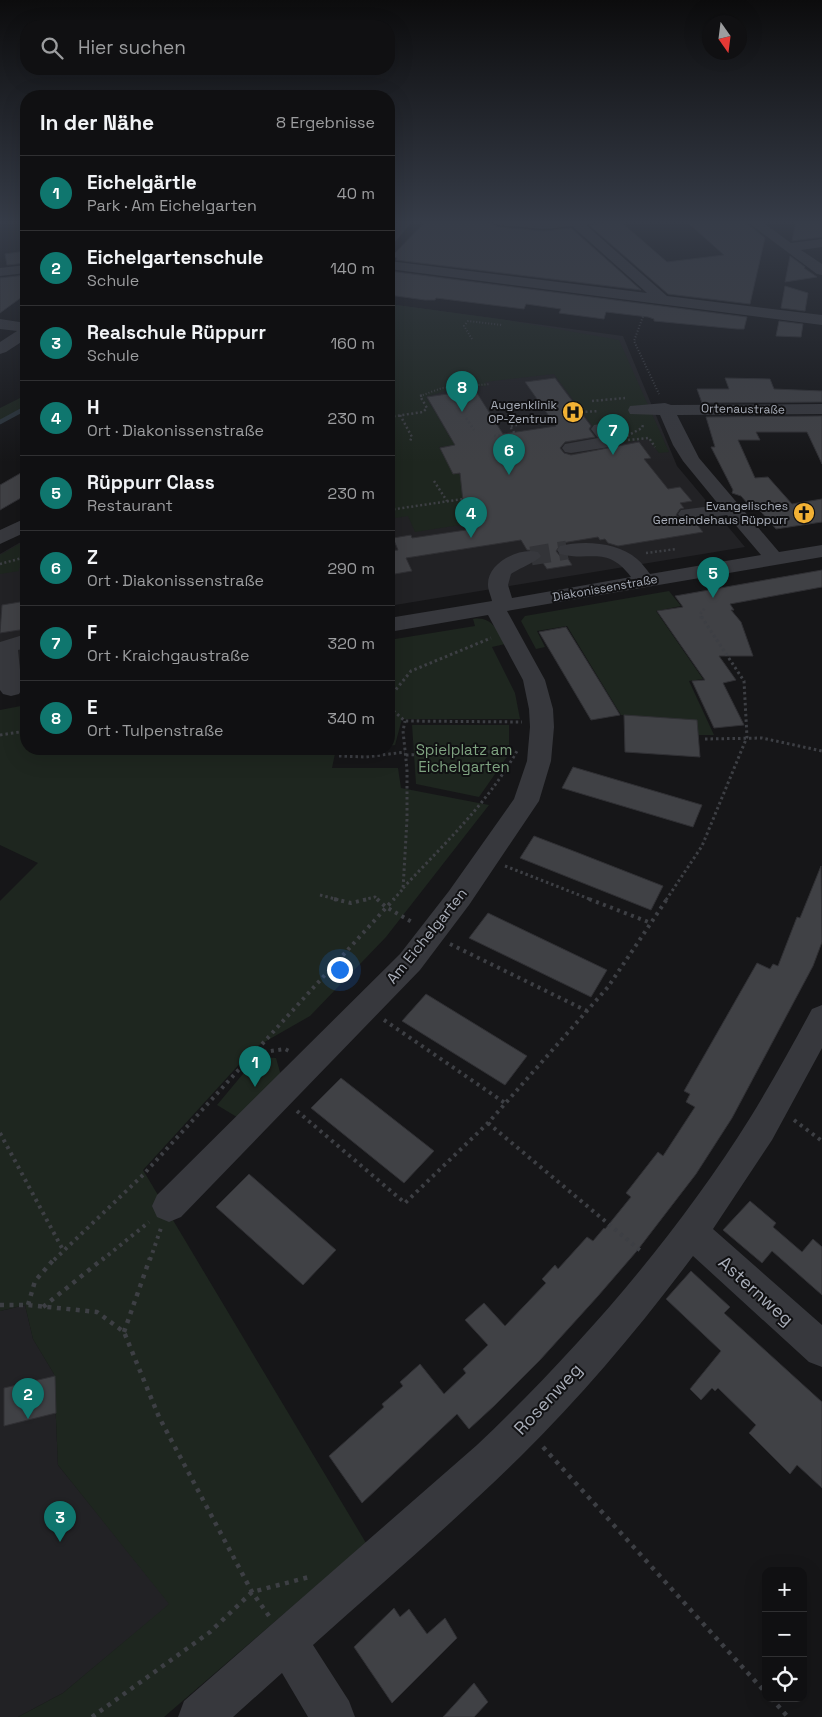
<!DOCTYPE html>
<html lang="de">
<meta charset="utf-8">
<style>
:root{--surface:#101012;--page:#19191b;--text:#f1f3f6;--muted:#9c9d9f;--line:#303032;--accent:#0f766e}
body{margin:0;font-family:"Space Grotesk",sans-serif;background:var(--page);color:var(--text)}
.controls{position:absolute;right:15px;bottom:15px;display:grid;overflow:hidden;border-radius:10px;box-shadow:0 5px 20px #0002}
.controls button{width:45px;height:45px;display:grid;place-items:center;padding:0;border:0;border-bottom:1px solid var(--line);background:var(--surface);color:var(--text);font:25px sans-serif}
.compass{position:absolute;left:702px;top:15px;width:45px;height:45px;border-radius:50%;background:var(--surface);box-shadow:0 5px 20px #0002;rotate:166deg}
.you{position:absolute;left:339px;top:969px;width:18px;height:18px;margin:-12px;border:4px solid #fff;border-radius:50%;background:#1a73e8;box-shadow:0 0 0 8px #1a73e833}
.badge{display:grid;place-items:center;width:32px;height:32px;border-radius:50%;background:var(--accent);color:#fff;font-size:16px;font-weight:700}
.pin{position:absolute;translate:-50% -41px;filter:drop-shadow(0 1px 2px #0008)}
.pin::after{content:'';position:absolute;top:26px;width:18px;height:15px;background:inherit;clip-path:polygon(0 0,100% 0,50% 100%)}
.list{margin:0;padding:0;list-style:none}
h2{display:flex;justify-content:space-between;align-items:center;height:65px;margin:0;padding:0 20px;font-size:21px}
h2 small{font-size:16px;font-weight:400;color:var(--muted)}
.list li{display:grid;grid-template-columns:32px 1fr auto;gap:15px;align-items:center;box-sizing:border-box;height:75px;padding:0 20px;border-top:1px solid var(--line)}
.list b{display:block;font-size:19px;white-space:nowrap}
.list p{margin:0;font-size:16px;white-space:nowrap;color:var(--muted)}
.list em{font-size:16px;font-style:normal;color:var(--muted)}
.icon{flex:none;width:28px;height:28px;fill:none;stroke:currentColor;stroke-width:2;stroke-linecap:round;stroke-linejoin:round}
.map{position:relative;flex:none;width:822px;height:1717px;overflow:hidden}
.search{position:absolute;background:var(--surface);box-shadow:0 5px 20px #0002;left:20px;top:20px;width:375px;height:55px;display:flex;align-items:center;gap:12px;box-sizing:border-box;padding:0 18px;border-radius:20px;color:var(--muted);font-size:19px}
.panel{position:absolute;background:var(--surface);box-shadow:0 5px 20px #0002;left:20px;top:90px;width:375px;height:665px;border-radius:20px}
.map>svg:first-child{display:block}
</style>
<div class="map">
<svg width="822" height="1717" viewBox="0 0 822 1717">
<rect width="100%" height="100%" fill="#161618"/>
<!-- built -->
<path fill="#222225" d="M389 304 623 336 677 466 745 547 389 606Z
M26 539V670L0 675V554Z
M25 1305 33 1339 54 1374 58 1465 170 1604 63 1693 18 1717H0V1311Z"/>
<!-- green -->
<path fill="#1e261f" d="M389 304 507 320 619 340 669 452 659 453 648 439 574 450 604 441 554 374 485 382 487 386 458 387 426 397 451 439 461 438 464 444 439 447 453 473H458L492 520 415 532 408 516 389 519Z
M26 395V410L0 424V408Z
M26 540V567L19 568V571L0 574V555Z
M669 591 681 606 656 611 703 679 689 681 714 735H699L696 731 693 720 621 715 567 626 537 631 545 647 536 649 521 621 525 616Z
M473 619C491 616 498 630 505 644L492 647 515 693 520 719H402L395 745 389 746V640L475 626Z
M26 705V749H336L332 768H398L401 788 489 805 386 937 310 1016 254 1048 143 1170 366 1543 164 1717H18L63 1693 169 1604 58 1465 54 1374 33 1339 25 1305 0 1311V901L38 863 0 845V710Z
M412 725H509V754L479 797 416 784Z
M257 1057 276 1058 282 1079 245 1122 217 1105Z"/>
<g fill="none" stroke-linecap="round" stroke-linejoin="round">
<!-- stream -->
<path stroke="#2c353c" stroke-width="4.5" d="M0 422 26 408"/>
</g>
<!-- building -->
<path fill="#404145" stroke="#303034" d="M426 221H474L493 224 498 227 544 231 571 228 641 290 396 260 397 258 391 257Z
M620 221 667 262 724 255 686 221H744L765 238 750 304 668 294 589 225Z
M796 221H822V237L792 241Z
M26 251V263L7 265 5 254Z
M790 256 805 267 804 268 817 277 785 282Z
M389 271 747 317 744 329H737L654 321V319L648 317 606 312 604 319 559 313 561 309 526 304 524 309 436 298 435 300H425L389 295Z
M26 275V294L0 313V278Z
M785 286 808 293 805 311 781 308Z
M779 321 803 324 801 337 776 336Z
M555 378 591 426 589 429 595 437 565 442 560 448 564 453 571 455 639 442 651 458 644 459 668 489 680 487 692 501 680 503 684 508 680 509 676 515 680 520 694 521 703 532 618 546 608 543 605 539 600 540 598 537 562 543 556 551 560 556 567 557 572 565 547 569 541 560 539 561 543 556 540 551 527 550 521 540 406 558 412 571 389 575V551L398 550 393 538 411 535 412 538 466 530 460 473 453 474 440 448 455 445 427 397 475 390 503 434 556 426 525 382Z
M725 378 770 379 774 389 822 391V402L702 403 697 389H729Z
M822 416V464L807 432H756L760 440H738L755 478 768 477 792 504 822 499V522L776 529 756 506 748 504 741 496 732 493 733 490 711 447H715L706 417Z
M26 470V495L0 510V485Z
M822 570V587L730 604 734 610H731L741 622 753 656H719L736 680 723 683 744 725 714 728 692 681 705 680 657 611 683 607 675 596Z
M26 601V629L0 633 2 605Z
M566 627 603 687 620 715 591 720 539 632Z
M624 715 697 720 700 757 625 752Z
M573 767 702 805 693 827 562 788Z
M534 836 576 852 663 886 651 910 520 858Z
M821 866 822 942 813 966 732 1118 696 1174 636 1252 598 1296 540 1360 494 1406 469 1429 457 1414 362 1503 329 1456 384 1407 382 1404 403 1386 400 1382 420 1364 444 1394 466 1373 463 1369 488 1345 465 1320 484 1303 505 1326 546 1283 542 1279 555 1265 558 1269 587 1237 593 1241 604 1228 605 1229 631 1197 626 1193 658 1152 663 1156 695 1107 686 1102 690 1094 684 1091 757 963 770 969 773 964 778 966 797 917 800 918Z
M488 913 607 970 591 997 469 938Z
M426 994 527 1056 505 1085 402 1021Z
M341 1078 434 1151 404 1183 311 1108Z
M249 1174 336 1250 303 1285 216 1207Z
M750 1201 776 1223 773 1227 802 1252 813 1239 822 1247V1295L772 1251 762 1263 723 1230Z
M691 1271 730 1307 724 1313 822 1402V1488L797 1465 790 1474 749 1433 756 1425 718 1388 715 1391 712 1388 701 1400 690 1389 721 1351 666 1299Z
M55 1376 56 1413 4 1426V1388Z
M394 1608 400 1617 409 1609 427 1634 445 1618 457 1638 392 1703 354 1647Z
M474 1683 488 1702 474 1717H443Z"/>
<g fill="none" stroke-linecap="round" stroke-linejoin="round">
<!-- minor-tunnel -->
<path stroke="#333438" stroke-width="19" stroke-dasharray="19 9" stroke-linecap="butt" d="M531 556 567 550"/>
<!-- path-far4 -->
<path stroke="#3d3f44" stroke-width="2" stroke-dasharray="1 2" stroke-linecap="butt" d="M645 311 634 341 659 394
M472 339 464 326 468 321 502 325
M420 396 442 388 490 384"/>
<!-- path-far3 -->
<path stroke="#3d3f44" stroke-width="2.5" stroke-dasharray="2 2.5" stroke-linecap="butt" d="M592 401 625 398
M581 412 599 411
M400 415 412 437 410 441
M389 417 423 412 427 408 420 396 423 395
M466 418 474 430
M494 436 515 434 510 426 517 425
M627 436 642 428 643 425
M628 440 649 438 655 447
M434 481 447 501
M389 510 463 499
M646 553 677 549
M0 564 26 557
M701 618 700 614 705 608"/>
<!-- path-far2 -->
<path stroke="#3d3f44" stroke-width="3" stroke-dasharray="2.5 3" stroke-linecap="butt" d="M389 698 411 671 491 638
M389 707 405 721 522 722
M0 735 26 731
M705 739 762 738 822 751
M406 755 516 751
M339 756 366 757 405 752
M505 866 592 900
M403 888C444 844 487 804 517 751
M320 895 339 900
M363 900 375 897 378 900
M393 900 403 889 407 819V769L403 731 405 721
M666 900 702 846 747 737 744 681 701 616"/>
<!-- path-far1 -->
<path stroke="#3d3f44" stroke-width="4" stroke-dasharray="3 4.5" stroke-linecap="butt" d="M334 899 351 903 368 899
M377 899 386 907 412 922
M589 899 651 923
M450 944 587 1011
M384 1020 505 1103
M256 1053 285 1049 289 1051
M297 1111 405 1203 488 1123 608 987 667 899
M794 1120 822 1141
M488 1123 642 1252
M0 1133 63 1250
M54 1260 143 1175 394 899
M102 1260 149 1222
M150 1260 161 1228"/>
<!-- path -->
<path stroke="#3d3f44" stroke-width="4.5" stroke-dasharray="4 5.5" stroke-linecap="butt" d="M0 1305H28L97 1312 124 1332 159 1417 252 1592 269 1616
M28 1305 35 1281 55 1258
M43 1307 104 1258
M124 1332 150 1258
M543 1447 766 1693
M771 1698 788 1717
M92 1717 210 1632 252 1592 309 1577"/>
<!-- minor -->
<path fill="#37383d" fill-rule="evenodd" d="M399 221H413L394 243 389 244V232Z
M492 221H594L586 225 667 296 822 315V325L389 269V261L647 293 572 226 544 229 498 225Z
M746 221H761L791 243 822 239V247L801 250 822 264V275L817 274Z
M26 265V273L0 276V268Z
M0 319 26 323V339L6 352 0 354V342L17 331 0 329Z
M665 403 671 405 822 404V414L677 415 699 458 779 552 822 545V557L507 611 545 680 553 709 554 727 551 761 539 801 469 905 420 970 181 1217 169 1222 157 1217 152 1206 157 1195 400 954 449 891 514 799 527 761 530 727 529 709 523 680 488 615 389 632V618L492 601C491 596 488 590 488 585 487 563 519 547 538 552L541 556C538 561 518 569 511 574L508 585 512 598 631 577C607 545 590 562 560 554L557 550 560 546C583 540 618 542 637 559 642 563 646 569 650 574L761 555 727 515 688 520 681 518 678 514 681 510 719 505 683 461 673 445 660 415 630 414 628 410 630 406Z
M600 424C609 426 614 434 619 442L616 446 571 453 565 452 562 448 565 444 598 438 591 429 594 425Z
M26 518V532L0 544V530Z
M26 634V648L18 650 22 689 19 694 11 696 3 694 0 690V642Z
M822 1005V1048L772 1140 713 1229 822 1325V1367L809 1362 693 1256C640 1327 583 1395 520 1457 454 1522 382 1583 313 1645L349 1701 355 1717H308L282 1673 233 1717H178L184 1701 477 1445C579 1348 675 1238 750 1118 772 1082 792 1046 812 1009Z"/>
</g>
<!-- sky -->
<linearGradient id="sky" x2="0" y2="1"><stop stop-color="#0c0c0d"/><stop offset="0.48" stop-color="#363c48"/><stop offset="1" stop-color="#363c48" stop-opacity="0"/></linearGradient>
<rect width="822" height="462" fill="url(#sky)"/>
<!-- icons -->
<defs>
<g id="hospital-disc" transform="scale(1.125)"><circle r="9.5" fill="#f2b134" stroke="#111113"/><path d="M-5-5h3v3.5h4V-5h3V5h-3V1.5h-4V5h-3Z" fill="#111"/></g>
<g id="church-disc" transform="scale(1.125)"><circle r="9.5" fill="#f2b134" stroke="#111113"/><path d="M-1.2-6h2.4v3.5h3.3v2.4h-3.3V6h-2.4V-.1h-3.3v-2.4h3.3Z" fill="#111"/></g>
</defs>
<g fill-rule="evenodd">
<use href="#hospital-disc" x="573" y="412"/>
<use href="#church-disc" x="804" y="513"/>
</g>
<g text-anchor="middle" stroke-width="4" stroke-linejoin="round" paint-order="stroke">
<!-- far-poi labels -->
<g font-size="12" fill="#a8adb8" stroke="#111113" text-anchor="end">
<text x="557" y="409">Augenklinik<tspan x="557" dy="14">OP-Zentrum</tspan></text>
<text x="788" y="510">Evangelisches<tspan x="788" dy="14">Gemeindehaus Rüppurr</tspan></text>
</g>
<!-- far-street labels -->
<g font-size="12" fill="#a8adb8" stroke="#111113">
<text transform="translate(743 409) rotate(1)" y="4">Ortenaustraße</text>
<text transform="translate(605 588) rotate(-10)" y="4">Diakonissenstraße</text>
</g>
<!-- park labels -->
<g font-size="15" fill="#7fa381" stroke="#111113">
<text x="464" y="755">Spielplatz am<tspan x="464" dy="17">Eichelgarten</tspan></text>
</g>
<!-- street labels -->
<g font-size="15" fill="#a8adb8" stroke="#111113">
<text transform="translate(427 936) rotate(-51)" y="5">Am Eichelgarten</text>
</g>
<!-- near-street labels -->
<g font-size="18" fill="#a8adb8" stroke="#111113">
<text transform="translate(756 1291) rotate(42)" y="6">Asternweg</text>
<text transform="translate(548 1399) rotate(-47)" y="6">Rosenweg</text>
</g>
</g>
</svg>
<div class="controls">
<button>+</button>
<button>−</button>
<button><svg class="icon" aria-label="locate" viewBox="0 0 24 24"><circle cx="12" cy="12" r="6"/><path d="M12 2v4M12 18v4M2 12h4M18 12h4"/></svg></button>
</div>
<svg class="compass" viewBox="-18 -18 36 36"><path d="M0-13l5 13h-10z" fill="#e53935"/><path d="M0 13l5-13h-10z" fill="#9c9d9f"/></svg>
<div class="you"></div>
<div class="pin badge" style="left:255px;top:1087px">1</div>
<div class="pin badge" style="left:28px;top:1419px">2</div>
<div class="pin badge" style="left:60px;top:1542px">3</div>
<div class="pin badge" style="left:471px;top:538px">4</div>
<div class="pin badge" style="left:713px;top:598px">5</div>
<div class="pin badge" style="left:509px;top:475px">6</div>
<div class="pin badge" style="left:613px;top:455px">7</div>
<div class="pin badge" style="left:462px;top:412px">8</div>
<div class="search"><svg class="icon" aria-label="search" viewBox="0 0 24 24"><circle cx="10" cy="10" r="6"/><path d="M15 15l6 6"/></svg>Hier suchen</div>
<section class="panel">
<h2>In der Nähe<small>8 Ergebnisse</small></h2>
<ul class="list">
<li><span class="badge">1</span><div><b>Eichelgärtle</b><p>Park · Am Eichelgarten</p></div><em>40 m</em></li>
<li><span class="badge">2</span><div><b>Eichelgartenschule</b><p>Schule</p></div><em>140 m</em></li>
<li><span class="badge">3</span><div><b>Realschule Rüppurr</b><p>Schule</p></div><em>160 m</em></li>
<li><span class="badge">4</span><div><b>H</b><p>Ort · Diakonissenstraße</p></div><em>230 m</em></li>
<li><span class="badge">5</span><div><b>Rüppurr Class</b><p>Restaurant</p></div><em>230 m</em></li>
<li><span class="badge">6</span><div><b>Z</b><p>Ort · Diakonissenstraße</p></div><em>290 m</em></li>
<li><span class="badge">7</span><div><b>F</b><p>Ort · Kraichgaustraße</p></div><em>320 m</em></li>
<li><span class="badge">8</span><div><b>E</b><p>Ort · Tulpenstraße</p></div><em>340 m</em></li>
</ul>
</section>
</div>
